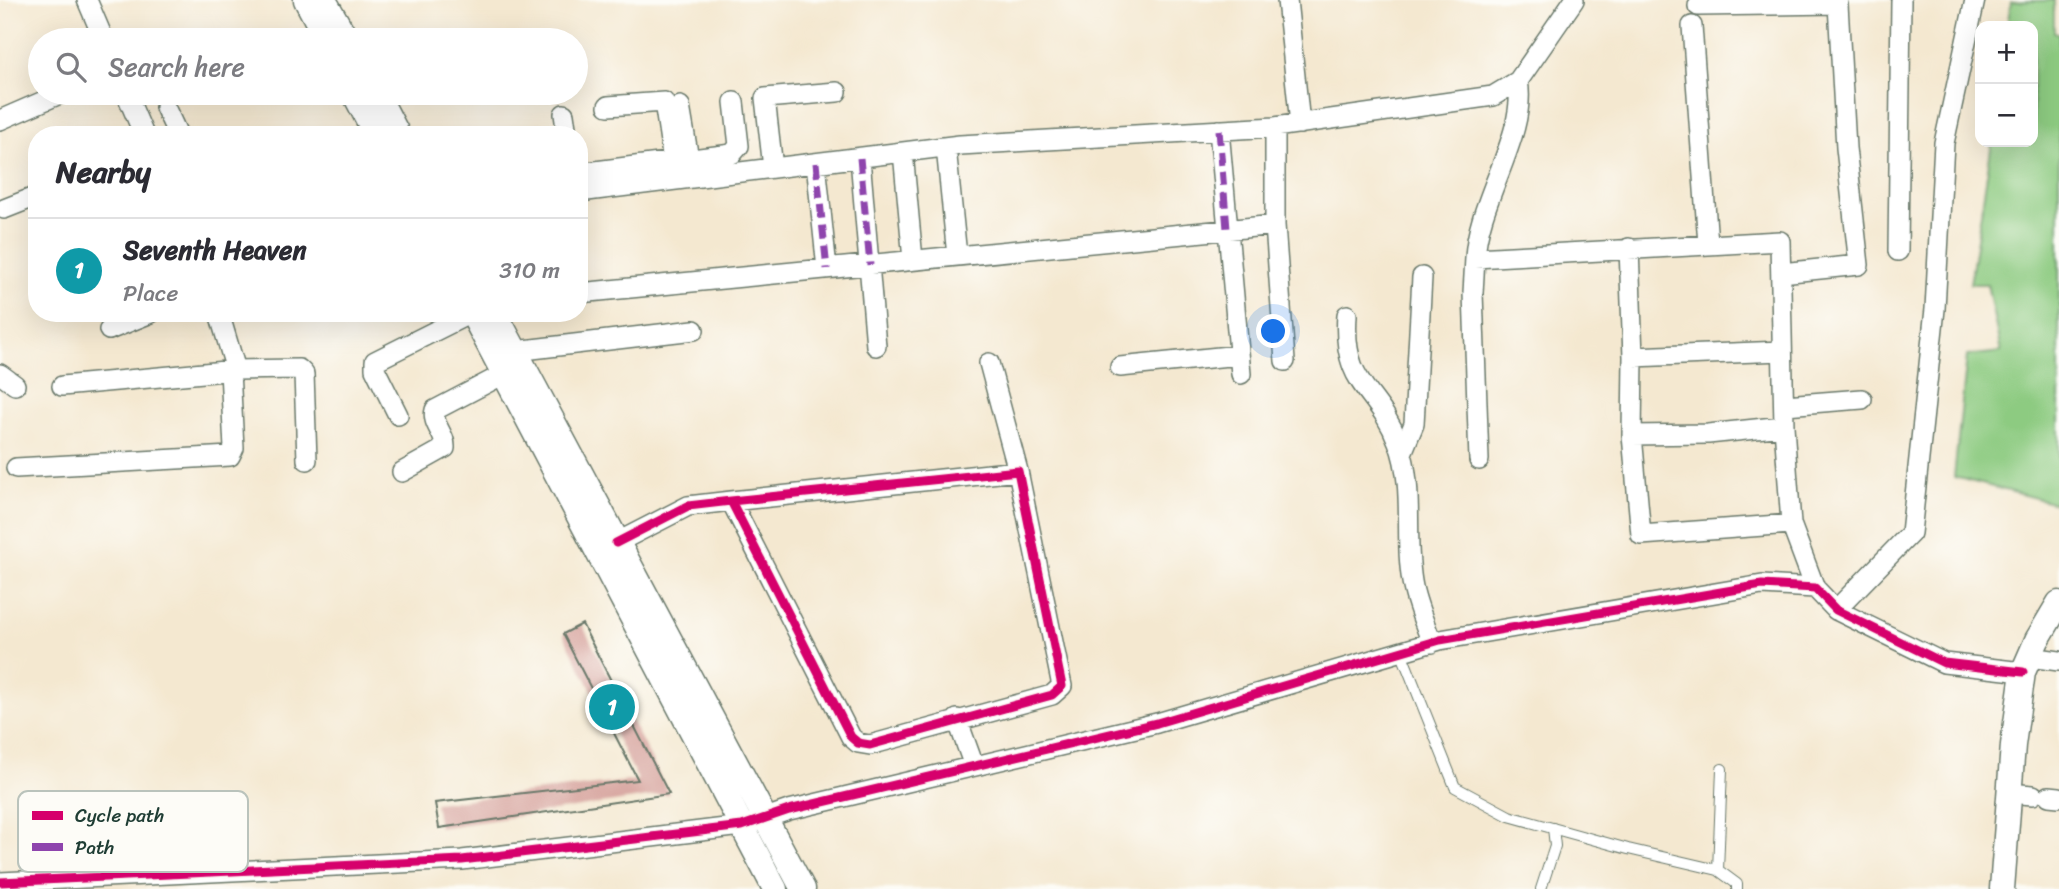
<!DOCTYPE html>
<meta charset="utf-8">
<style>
:root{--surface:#fff;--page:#f2f2f3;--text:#2b2b33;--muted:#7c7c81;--line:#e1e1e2;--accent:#b45309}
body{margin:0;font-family:Sriracha,sans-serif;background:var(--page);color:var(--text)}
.controls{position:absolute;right:21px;top:21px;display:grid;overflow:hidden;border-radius:14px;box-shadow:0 7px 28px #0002}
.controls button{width:63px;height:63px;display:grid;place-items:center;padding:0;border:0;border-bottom:2px solid var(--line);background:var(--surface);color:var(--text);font:35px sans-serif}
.you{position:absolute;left:1274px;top:332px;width:24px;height:24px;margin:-18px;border:5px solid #fff;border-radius:50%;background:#1a73e8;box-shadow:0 0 0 10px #1a73e833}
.badge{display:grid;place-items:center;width:46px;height:46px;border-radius:50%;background:var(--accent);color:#fff;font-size:23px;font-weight:700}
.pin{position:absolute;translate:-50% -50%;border:4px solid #fff;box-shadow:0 2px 7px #0006}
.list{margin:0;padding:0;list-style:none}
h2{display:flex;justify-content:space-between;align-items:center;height:91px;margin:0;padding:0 28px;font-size:30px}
h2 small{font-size:23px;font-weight:400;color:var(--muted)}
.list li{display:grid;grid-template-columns:46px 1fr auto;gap:21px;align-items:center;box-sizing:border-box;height:105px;padding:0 28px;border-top:2px solid var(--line)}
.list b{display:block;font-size:26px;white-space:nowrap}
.list p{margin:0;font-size:23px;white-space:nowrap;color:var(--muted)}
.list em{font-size:23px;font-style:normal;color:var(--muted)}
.icon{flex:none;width:38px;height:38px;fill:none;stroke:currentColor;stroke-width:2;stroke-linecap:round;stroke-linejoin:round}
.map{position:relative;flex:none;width:2059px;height:889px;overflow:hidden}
.search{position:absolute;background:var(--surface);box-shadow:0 7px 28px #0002;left:28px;top:28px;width:560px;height:77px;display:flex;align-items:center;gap:18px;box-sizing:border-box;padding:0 24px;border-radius:38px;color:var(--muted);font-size:26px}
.panel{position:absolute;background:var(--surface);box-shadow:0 7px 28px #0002;left:28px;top:126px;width:560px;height:196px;border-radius:28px}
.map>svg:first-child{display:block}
</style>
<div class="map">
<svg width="2059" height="889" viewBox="0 0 2059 889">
<rect width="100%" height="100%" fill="#fdfcf7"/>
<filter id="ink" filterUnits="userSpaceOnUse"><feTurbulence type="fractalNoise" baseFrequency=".0143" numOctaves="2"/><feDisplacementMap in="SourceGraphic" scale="14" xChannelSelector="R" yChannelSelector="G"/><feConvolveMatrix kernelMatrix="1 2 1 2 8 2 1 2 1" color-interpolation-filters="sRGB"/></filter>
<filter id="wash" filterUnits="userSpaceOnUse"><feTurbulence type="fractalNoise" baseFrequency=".00686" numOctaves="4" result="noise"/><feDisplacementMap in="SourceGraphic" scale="28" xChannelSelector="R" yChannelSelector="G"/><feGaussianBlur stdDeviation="1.57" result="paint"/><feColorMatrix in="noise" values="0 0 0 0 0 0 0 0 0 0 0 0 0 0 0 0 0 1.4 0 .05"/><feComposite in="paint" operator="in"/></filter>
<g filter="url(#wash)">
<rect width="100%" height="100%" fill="#f4e8d0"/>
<!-- green -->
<path fill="#8dcb81" stroke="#56845a" stroke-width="2" d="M2054 0V32L2059 34V504L1954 477 1967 356 2001 352 1987 284H1970L1992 142H2033V26H2007L2011 2Z"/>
<g id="blocks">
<!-- building -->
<path fill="#d29892" d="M582 624 669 794 439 828 435 803 638 780 563 634Z"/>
</g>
</g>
<g filter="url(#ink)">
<use href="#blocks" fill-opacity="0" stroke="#6a796b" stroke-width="2"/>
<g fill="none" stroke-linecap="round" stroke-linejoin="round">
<!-- service casing -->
<g stroke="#6a796b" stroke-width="12">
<path id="service" d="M1401 652 1455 787 1509 816 1628 849 1718 870 1737 884V889
M1718 870 1722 769
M1541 889 1555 846 1553 828"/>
</g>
<!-- minor casing -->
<g stroke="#6a796b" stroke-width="22">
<path id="minor" d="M87 0 104 40
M1287 0 1300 124
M1698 6 1838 4 1846 148 1859 265 1781 273
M1692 26 1708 244
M1518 81C1528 134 1477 201 1475 258L1780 241 1784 426 1791 524 1815 588
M126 93 144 135
M608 106 664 102 673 161
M680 106 689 159
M165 107 178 135
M564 114 567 135
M0 120 62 93
M1275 127V225L1285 361
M1219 130 1241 374
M946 147 957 256
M903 152 913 260
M860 158 876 346
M816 163 827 269
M773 168 765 98 837 92
M579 173 732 154 739 146 734 102
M579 192 960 145 1275 127 1493 96 1518 81 1574 0
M4 209 37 196
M1629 248 1633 357
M1898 251 1901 0
M1475 258 1473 293 1479 460
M579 293 1275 225
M219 313 236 370
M1347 315C1342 388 1377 386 1398 442 1416 488 1403 539 1413 587 1417 606 1425 624 1432 643
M109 330 151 313
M515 351 694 330
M1782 351 1633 357 1632 435 1708 434 1784 426
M989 363 1018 471
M1120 367 1239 355
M0 374 15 385
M62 386 236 370 299 369 304 374 307 460
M1785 405 1862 399
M398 415 375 369V361L471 313
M1632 435 1641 535 1791 524
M1402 453 1414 424 1422 277
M16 468 230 456 234 448 230 371
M402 472 445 448C446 434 431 424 435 410L504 374
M616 543 688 506 731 501 1018 471 1062 686 1052 695 870 745 858 743 851 737 731 501
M1836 610 1911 533 1935 309 1944 143 1975 0
M2030 657 2059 661
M957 719 974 766
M2008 793 2033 795
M2049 796 2059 797
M0 882 462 860 742 826 789 810 1157 723 1440 640 1762 585 1815 588 1836 610 1944 663 2023 672"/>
</g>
<!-- tertiary casing -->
<g stroke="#6a796b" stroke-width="27">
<path id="tertiary" d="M306 0 327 40
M324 0 347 40
M354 93 376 135
M376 93 398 135
M472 313 775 889
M495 313 803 889
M2002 889 2013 745 2023 672 2037 640 2059 603"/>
</g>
<!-- service -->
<use href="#service" stroke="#fff" stroke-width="10"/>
<!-- minor -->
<use href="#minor" stroke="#fff" stroke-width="19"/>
<!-- tertiary -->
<use href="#tertiary" stroke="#fff" stroke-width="24"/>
<!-- quiet -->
<path stroke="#8e44ad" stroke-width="7" stroke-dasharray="14 7" stroke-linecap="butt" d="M1219 130 1227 229
M860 158 870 265
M816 163 827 269"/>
<!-- cycleway casing -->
<g stroke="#fdfcf7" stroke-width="13">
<path id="cycleway" d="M616 543 688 506 731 501 1018 471 1062 686 1052 695 870 745 858 743 851 737 731 501
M0 882 462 860 742 826 789 810 1157 723 1440 640 1762 585 1815 588 1836 610 1944 663 2023 672"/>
</g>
<!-- cycleway -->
<use href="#cycleway" stroke="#d6006c" stroke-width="9"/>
</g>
</g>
<!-- legend -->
<rect x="18" y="791" width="230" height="81" rx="10" fill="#fdfcf7" stroke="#bac3bc" stroke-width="2"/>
<rect x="32" y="811" width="31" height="9" fill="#d6006c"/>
<rect x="32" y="843" width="31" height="8" fill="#8e44ad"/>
<g font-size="19" fill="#1f3d34">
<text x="75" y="822">Cycle path</text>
<text x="75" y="854">Path</text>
</g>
</svg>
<div class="controls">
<button>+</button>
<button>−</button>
</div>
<div class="you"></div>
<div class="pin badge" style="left:612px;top:707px;background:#0f9aa8">1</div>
<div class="search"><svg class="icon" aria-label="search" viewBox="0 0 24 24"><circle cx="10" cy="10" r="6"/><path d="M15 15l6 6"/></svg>Search here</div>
<section class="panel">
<h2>Nearby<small></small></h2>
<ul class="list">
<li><span class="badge" style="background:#0f9aa8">1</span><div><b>Seventh Heaven</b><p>Place</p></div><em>310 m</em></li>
</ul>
</section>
</div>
